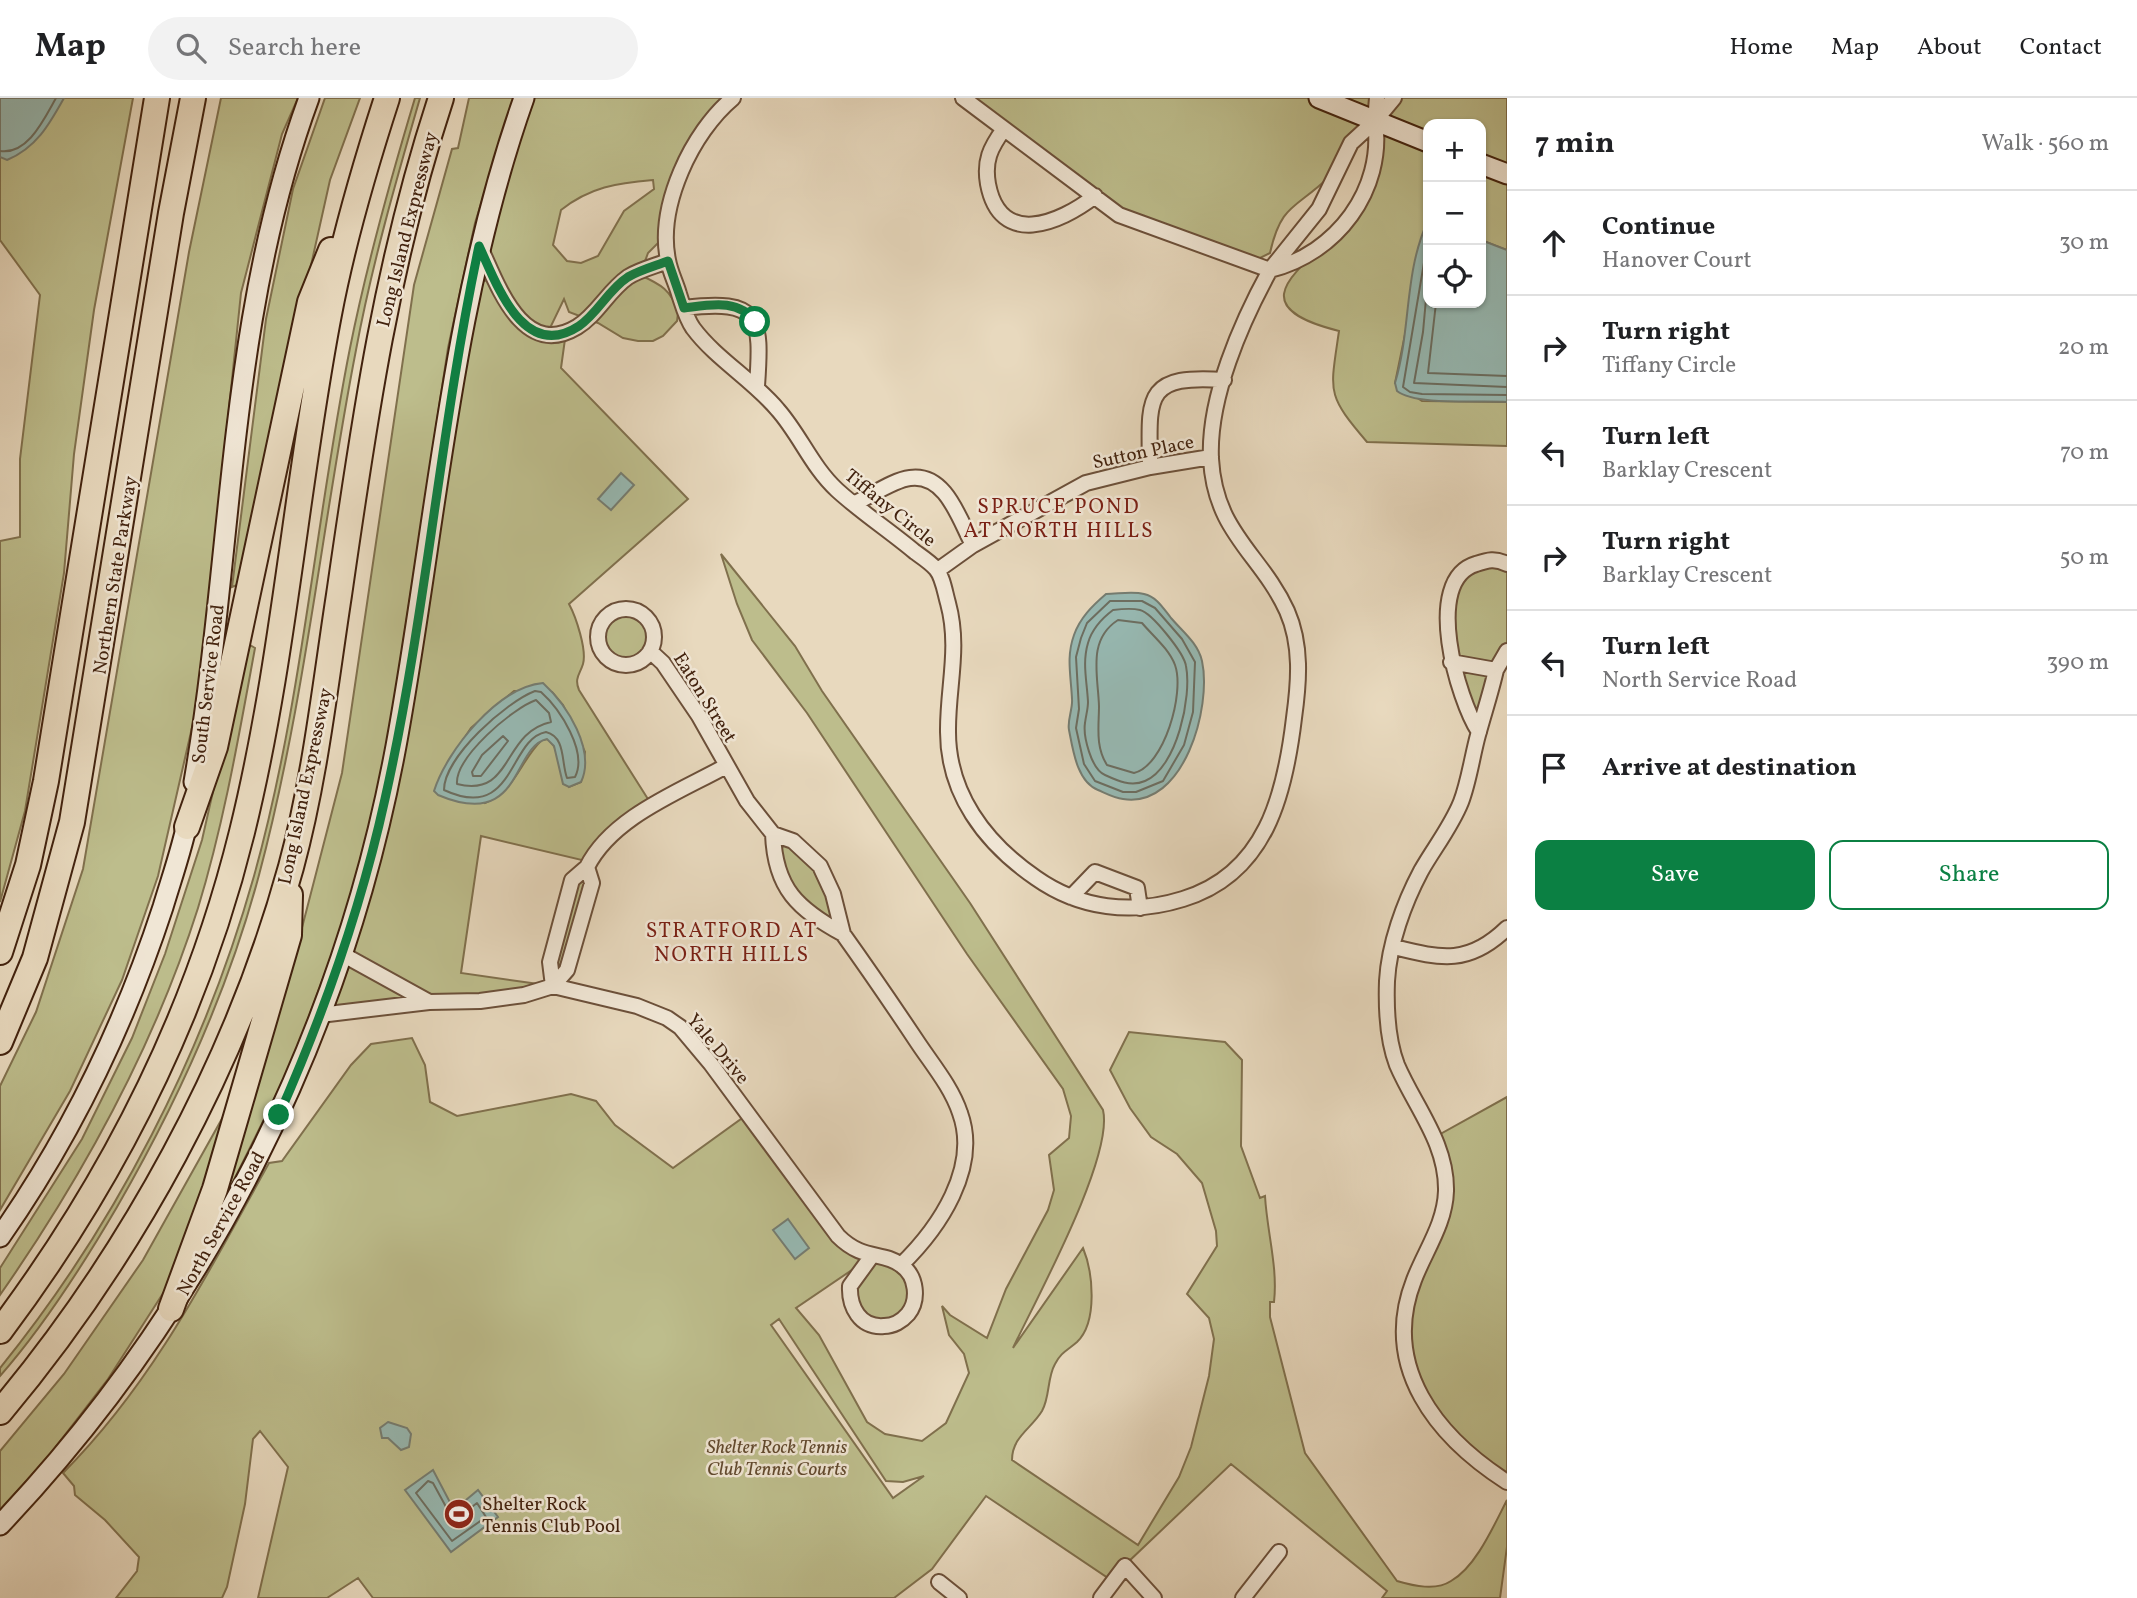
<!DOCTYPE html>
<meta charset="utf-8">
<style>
:root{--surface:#fff;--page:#f2f2f2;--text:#202124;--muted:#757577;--line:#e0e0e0;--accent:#0b8043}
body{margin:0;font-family:Vollkorn,serif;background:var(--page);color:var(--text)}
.controls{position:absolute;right:21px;top:21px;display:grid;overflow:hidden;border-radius:14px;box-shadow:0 2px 5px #0004}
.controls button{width:63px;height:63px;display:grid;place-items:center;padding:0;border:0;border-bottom:2px solid var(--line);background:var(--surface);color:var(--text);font:35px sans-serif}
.stop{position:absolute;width:21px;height:21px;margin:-16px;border:5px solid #0b8043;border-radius:50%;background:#fff}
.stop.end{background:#0b8043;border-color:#fff;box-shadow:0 2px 7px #0008}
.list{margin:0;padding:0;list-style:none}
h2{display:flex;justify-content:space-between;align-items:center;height:91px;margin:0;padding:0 28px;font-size:30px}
h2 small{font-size:23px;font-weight:400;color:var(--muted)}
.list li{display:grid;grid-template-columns:46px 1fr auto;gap:21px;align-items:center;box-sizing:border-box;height:105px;padding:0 28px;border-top:2px solid var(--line)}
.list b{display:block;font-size:26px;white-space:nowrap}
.list p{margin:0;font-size:23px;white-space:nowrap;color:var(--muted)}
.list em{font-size:23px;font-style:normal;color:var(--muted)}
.actions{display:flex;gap:14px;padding:21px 28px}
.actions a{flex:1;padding:16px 0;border:2px solid var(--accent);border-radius:14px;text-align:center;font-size:24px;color:var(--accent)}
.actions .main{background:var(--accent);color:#fff}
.icon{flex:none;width:38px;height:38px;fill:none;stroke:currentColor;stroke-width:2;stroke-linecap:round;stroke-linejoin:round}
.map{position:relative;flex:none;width:1507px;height:1500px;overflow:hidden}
header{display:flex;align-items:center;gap:42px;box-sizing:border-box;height:98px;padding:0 35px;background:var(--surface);border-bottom:2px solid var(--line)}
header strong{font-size:33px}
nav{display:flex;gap:38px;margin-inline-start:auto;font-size:24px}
.search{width:490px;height:63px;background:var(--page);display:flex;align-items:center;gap:18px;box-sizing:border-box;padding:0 24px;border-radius:38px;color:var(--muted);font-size:26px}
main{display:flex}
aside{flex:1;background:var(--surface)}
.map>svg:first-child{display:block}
</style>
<header>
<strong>Map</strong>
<div class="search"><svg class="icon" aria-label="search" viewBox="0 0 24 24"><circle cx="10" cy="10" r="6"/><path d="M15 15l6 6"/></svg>Search here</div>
<nav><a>Home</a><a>Map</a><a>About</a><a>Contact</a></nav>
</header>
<main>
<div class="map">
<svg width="1507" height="1500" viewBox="0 0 1507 1500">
<rect width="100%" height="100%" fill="#e8d9be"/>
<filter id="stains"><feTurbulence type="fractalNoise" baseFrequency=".00286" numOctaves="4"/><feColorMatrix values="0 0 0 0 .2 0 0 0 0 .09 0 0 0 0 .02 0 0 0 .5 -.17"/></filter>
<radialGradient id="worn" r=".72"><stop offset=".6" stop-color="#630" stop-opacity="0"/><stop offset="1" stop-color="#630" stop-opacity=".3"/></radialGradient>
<!-- green -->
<path fill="#bdbd8c" stroke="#80704d" stroke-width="2" fill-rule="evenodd" d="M0 0H133L94 212 74 356 64 475 25 713 0 804V443L20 439V361L40 197 0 142Z
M221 0H298L282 36 241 195 199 599 158 778 122 882 70 993 0 1112V988L36 914 83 771 189 154Z
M325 0H360L330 82 240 486 232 489 266 221 293 91Z
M415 0H420C396 83 372 166 356 252 322 426 305 605 259 777 228 893 177 1005 117 1109 83 1167 45 1227 0 1278V1270C116 1127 204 955 254 778 302 606 315 425 350 250 367 165 390 83 415 0Z
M469 0H514L475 125 448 250 383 677 342 829 291 967 224 1102 297 849 342 675 414 187 452 51 458 50Z
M524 0H733L692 49 664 139 648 155 640 177C660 186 672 192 678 215L677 223 663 238 653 243H638L623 240 598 225 569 214 564 201 550 230 566 234 561 270 688 401 569 506C576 519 587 552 583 566 580 576 574 580 579 592L653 709 590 764 481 738 461 875 553 888 550 864 572 782 587 769 592 785 553 888 429 904 342 856 357 809 479 185 487 182 479 148ZM653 82 654 91 624 113 598 158 581 165 567 163 553 147 561 112C590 89 617 85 653 82ZM514 593 552 594 563 607 585 654 581 684 569 689 554 648 548 641 542 642C521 661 515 694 485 705L446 668 471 630Z
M963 0H1377L1376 22 1394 0H1507V152L1481 142V26H1428V125L1395 285 1422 303 1507 304V348L1367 344C1326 296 1330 295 1339 233 1239 208 1297 174 1342 130 1347 125 1354 120 1357 114 1365 97 1371 45 1375 24 1360 42 1346 63 1329 79 1296 111 1281 105 1270 155L1258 161 1138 126Z
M721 456 795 548 822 593 970 805 1103 1012C1114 1059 1036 1201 1013 1250L1083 1150C1093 1174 1098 1224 1077 1244 1068 1252 1061 1254 1055 1266 1047 1280 1050 1299 1042 1313 1031 1331 1012 1339 1012 1362L1138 1447 1179 1379 1191 1349 1209 1278 1214 1241 1209 1220 1187 1196 1217 1148 1216 1133 1202 1085 1177 1056 1151 1039 1130 1010 1110 972 1129 934 1225 944 1242 962 1241 1048 1260 1100 1265 1098C1267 1134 1278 1169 1274 1204H1270V1219L1305 1355 1397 1483C1414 1488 1436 1493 1451 1483 1476 1469 1494 1427 1507 1402V1449L1500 1500H1382L1387 1493 1231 1366 1125 1467 1114 1484 986 1398 932 1471 894 1500H373L358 1480 327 1500H258L288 1369 260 1333 253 1341 245 1406 227 1489 222 1500H116L137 1473 139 1459 105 1422 75 1397 74 1388 63 1375C153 1285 208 1175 269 1065L282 1063 351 967 371 946 412 940 425 967 430 1004 457 1018 571 996 596 1003 615 1027 673 1070 748 1016 838 1138 871 1159 796 1210 819 1237 867 1324 885 1336 922 1343 946 1325 969 1275 964 1256 949 1237 942 1208 950 1217 987 1240 1006 1191 1048 1112 1054 1092 1049 1057 1069 1040 1071 1018 1063 991 967 856 807 615 752 542 737 506ZM779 1221 886 1383 903 1384 924 1378 893 1400 771 1227Z
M1507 466V553L1479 634 1451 564 1454 485 1470 467Z
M598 539a28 28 0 1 1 56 0a28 28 0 1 1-56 0Z
M250 547 255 550C239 637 224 725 198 810 154 949 83 1078 0 1197V1170L82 1041 132 940 165 856 202 742 232 610Z
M773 736 820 768 843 836 785 789Z
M350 866 415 900 332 910Z
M1507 999V1384L1486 1370 1422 1300 1403 1229 1441 1119 1435 1039Z
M228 1010 233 1013 169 1186 108 1281 47 1360 0 1412V1353L64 1276 143 1162Z
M871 1160 890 1163 914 1185 903 1221 866 1224 850 1188Z"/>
<!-- water -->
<path fill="#97bab4" stroke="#757d72" stroke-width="2" d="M0 0H64C49 27 36 50 7 62L0 59Z
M1427 125 1428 205H1481V142L1507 152V304C1479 302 1416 308 1397 293L1395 285C1411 233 1404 175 1427 125Z
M621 375 634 387 611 412 598 401Z
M1106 496C1118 496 1132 493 1144 496 1157 499 1163 510 1171 520 1182 533 1198 545 1202 563 1212 609 1184 711 1123 701 1114 700 1105 695 1098 692 1077 684 1073 652 1069 632 1067 622 1073 611 1072 601 1071 578 1066 559 1074 537 1080 520 1092 508 1106 496Z
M543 585C567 607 596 652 581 684L569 689 563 686 554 648 547 641C511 649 523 733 438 697L434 693C447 652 498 589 543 585Z
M788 1121 809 1150 795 1161 773 1132Z
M388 1324 407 1330 411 1336 409 1349 401 1352 388 1340H382L380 1330Z
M433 1372 454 1412 478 1392 498 1419 451 1454 405 1392Z"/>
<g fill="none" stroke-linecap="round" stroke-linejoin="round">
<!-- shore -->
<path stroke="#6c6e61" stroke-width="2" d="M0 53C28 57 44 21 56 0
M1428 141 1403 289 1410 294 1422 296 1507 297
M1428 179 1423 234 1414 285 1507 289
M1436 205 1428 275 1507 278
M1110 503H1142L1155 510 1182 541 1195 564 1193 614 1184 647 1163 683 1136 694H1123L1095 683 1084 666 1076 630 1079 611 1076 559 1081 540 1087 525Z
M1113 512C1121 511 1132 510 1140 512 1152 515 1184 555 1186 568 1192 598 1177 670 1145 683 1131 689 1118 683 1105 677 1091 671 1083 638 1085 625 1086 617 1088 611 1088 604 1087 583 1082 565 1088 545 1092 531 1101 521 1113 512Z
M1118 522 1142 525C1153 538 1169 551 1175 567 1185 595 1164 668 1134 675L1107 667C1095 648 1099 628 1099 608 1098 577 1087 542 1118 522Z
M535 593 541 594C560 611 588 654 575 679L567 680C561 664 566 639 546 634 508 641 515 725 444 692 444 659 506 604 535 593Z
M536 602 549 615 551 624C501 635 514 700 457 686 455 659 513 610 536 602Z
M503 638 508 643 481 678H473L472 674 482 657Z
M428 1383 433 1385 451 1418H460L477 1405 486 1419 452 1443 416 1395Z"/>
<!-- minor casing -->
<g stroke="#6c503a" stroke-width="18">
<path id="minor" d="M733 0C692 34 657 108 668 162 670 174 676 185 679 196 683 208 686 220 693 230 716 261 753 282 778 312 800 337 812 369 837 392 861 414 890 433 915 454 922 459 931 465 936 471 943 479 945 495 948 505 960 549 948 587 948 631 947 695 985 745 1036 780 1080 811 1132 817 1183 801 1266 776 1285 696 1294 620 1299 584 1302 547 1287 513 1261 456 1215 435 1211 361 1208 300 1241 225 1270 172L1119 117 963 0
M1375 23C1385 92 1336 156 1270 172L1319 111 1351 45Z
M1375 23 1394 0
M1375 23 1377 0
M1004 31C990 50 984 63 988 86 1000 150 1059 126 1095 98
M480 149C497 185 522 262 577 229 597 217 608 193 628 179 639 172 655 168 668 163
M684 210C760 201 762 218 757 288
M1150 369C1149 300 1143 276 1224 282
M855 405C871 398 893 382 910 380 946 375 959 421 973 447
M938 472 973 447 1086 385 1150 369 1211 359
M598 539a28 28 0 1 1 56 0a28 28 0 1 1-56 0Z
M650 553 663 565 699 618 747 703 773 736 793 743 820 768 833 796 843 836C798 811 775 791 773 736
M1507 553 1496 572C1491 594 1484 615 1478 637 1472 659 1469 683 1461 704 1451 729 1434 750 1421 773 1404 805 1389 846 1387 883 1386 911 1387 941 1397 967 1415 1009 1447 1045 1446 1093 1445 1126 1425 1153 1414 1182 1380 1269 1437 1339 1507 1384
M1451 564 1496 572
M1479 634C1458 602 1422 482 1476 466 1488 462 1495 460 1507 466
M587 769 592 785 567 872 553 888 550 864 572 782Z
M587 769C612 719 679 694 726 668
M1071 799 1095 774 1137 790 1140 810
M843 836C868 871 892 906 916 942 931 965 951 988 960 1015 980 1070 939 1130 901 1167
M1394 849C1442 861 1469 867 1507 830
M342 856 429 904
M320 917 429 904 480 903 524 897 553 888 637 908 667 920 680 929 711 966 838 1138C863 1163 882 1153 901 1167 917 1178 919 1202 908 1216 902 1223 893 1228 884 1228 860 1230 849 1209 850 1188L871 1159
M939 1484 959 1500
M1101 1500 1125 1468 1154 1500
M1243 1500 1279 1454"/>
</g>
<!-- secondary casing -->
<g stroke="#42220e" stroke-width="23">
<path id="secondary" d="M1319 0 1428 44
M1481 66 1507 76
M194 684C234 453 227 223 309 0
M0 1139C70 1039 125 925 163 809 172 779 183 748 189 717
M0 1427C204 1212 342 939 396 648 436 431 450 209 524 0"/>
</g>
<!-- motorway casing -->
<g stroke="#42220e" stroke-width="28">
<path id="motorway" d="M187 729 215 649 310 204 331 152
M0 854 28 767 46 683 157 0
M0 944 35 860 72 724 171 115 193 0
M171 1211 215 1091 289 837 290 797
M0 1233C112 1084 197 916 242 734 284 564 296 387 329 216 343 142 364 71 387 0
M0 1314C131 1158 237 965 291 769 315 681 325 588 339 497 364 324 386 167 441 0"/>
</g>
<!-- minor -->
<use href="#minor" stroke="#f0e6d5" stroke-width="14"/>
<!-- secondary -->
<use href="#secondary" stroke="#f0e6d5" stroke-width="19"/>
<!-- motorway -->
<use href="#motorway" stroke="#e8d9be" stroke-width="24"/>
</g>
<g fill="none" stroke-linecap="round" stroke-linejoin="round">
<!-- route -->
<path stroke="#0b8043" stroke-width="9" d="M279 1017C324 915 361 810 385 701 426 518 440 331 479 148 496 184 523 265 579 228 598 215 608 192 628 179 640 172 655 168 668 163L684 210C709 207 739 200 755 224"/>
</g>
<!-- icons -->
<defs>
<g id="stadium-disc" transform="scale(1.575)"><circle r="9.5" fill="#8f2418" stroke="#f0e6d5"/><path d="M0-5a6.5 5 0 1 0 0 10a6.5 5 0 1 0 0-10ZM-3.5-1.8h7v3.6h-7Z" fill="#fff"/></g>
</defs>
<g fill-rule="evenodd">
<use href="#stadium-disc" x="459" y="1416"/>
</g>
<g text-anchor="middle" stroke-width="5" stroke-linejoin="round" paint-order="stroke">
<!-- street labels -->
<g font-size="19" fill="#42220e" stroke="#f0e6d5">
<text transform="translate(406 131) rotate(-76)" y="7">Long Island Expressway</text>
<text transform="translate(1143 353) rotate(-12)" y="7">Sutton Place</text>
<text transform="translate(891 409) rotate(39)" y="7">Tiffany Circle</text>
<text transform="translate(114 477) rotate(-81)" y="7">Northern State Parkway</text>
<text transform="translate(207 586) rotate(-83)" y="7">South Service Road</text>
<text transform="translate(706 599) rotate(58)" y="7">Eaton Street</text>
<text transform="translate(304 688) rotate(-78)" y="7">Long Island Expressway</text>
<text transform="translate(719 950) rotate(50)" y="7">Yale Drive</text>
<text transform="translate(220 1125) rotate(-61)" y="7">North Service Road</text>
</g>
<!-- park labels -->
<g font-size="19" font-style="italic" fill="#61492e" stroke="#f0e6d5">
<text x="777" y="1355">Shelter Rock Tennis<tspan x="777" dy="22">Club Tennis Courts</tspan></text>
</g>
<!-- poi labels -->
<g font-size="19" fill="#42220e" stroke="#f0e6d5" text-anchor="start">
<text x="482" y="1412">Shelter Rock<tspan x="482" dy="22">Tennis Club Pool</tspan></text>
</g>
<!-- neighbourhood labels -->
<g font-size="21" letter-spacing="2" fill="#7a1f14" stroke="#f0e6d5">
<text x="1059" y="415">SPRUCE POND<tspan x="1059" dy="24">AT NORTH HILLS</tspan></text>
<text x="732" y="839">STRATFORD AT<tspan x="732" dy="24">NORTH HILLS</tspan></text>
</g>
</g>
<rect width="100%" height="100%" filter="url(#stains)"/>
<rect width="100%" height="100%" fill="url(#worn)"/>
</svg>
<div class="controls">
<button>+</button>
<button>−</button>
<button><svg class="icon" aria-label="locate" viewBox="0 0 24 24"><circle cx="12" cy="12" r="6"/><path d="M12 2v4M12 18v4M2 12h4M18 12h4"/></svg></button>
</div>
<div class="stop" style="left:755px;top:224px"></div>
<div class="stop end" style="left:279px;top:1017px"></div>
</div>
<aside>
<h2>7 min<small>Walk · 560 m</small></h2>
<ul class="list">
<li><svg class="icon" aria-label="ahead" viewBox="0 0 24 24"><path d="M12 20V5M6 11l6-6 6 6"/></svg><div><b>Continue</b><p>Hanover Court</p></div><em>30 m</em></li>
<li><svg class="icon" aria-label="right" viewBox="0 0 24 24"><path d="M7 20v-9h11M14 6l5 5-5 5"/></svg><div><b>Turn right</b><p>Tiffany Circle</p></div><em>20 m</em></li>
<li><svg class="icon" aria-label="left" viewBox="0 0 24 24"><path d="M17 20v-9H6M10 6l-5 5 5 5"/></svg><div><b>Turn left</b><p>Barklay Crescent</p></div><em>70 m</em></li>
<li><svg class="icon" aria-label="right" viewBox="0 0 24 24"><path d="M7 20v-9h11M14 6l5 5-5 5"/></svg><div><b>Turn right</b><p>Barklay Crescent</p></div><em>50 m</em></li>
<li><svg class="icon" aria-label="left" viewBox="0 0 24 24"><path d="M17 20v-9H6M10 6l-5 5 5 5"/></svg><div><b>Turn left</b><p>North Service Road</p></div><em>390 m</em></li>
<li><svg class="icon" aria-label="arrive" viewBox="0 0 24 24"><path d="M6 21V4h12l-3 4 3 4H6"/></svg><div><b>Arrive at destination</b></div></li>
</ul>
<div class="actions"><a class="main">Save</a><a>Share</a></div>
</aside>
</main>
